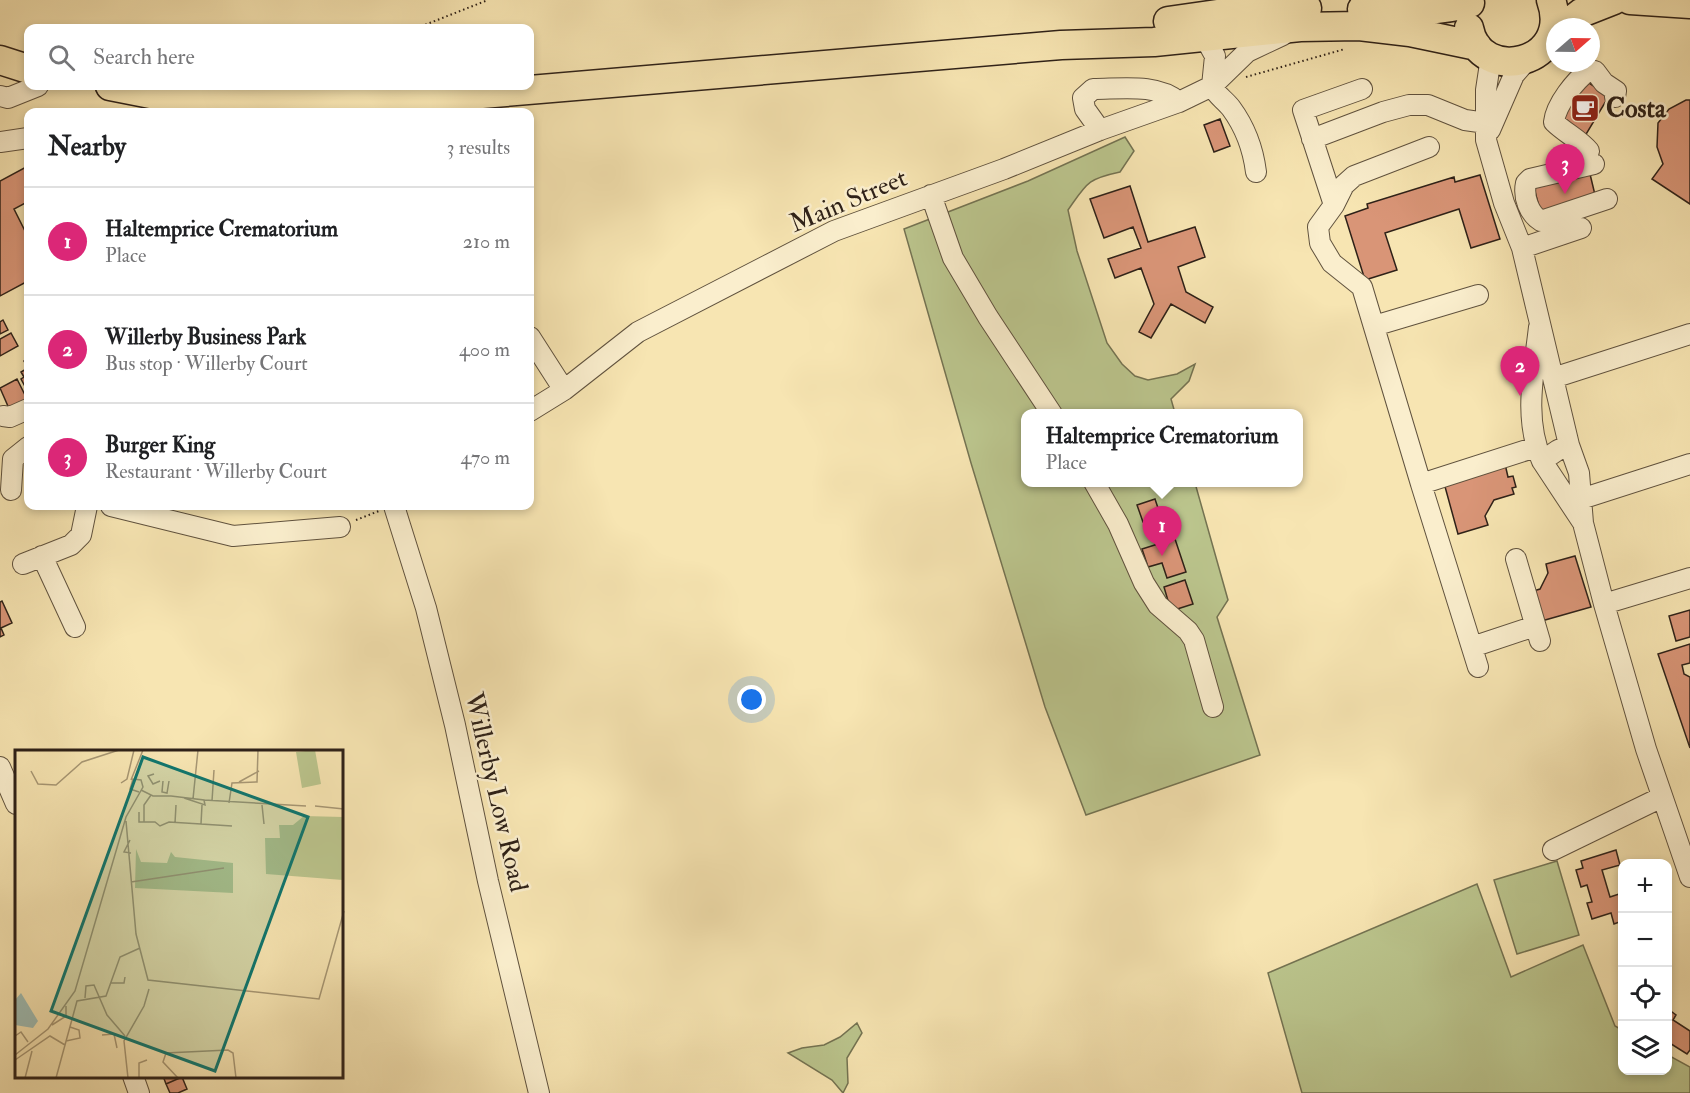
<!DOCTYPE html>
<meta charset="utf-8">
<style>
:root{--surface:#fff;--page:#f6f6f6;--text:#202124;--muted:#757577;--line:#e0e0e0;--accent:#db2777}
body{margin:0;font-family:"IM FELL Double Pica",serif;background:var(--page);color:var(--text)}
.controls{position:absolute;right:18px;bottom:18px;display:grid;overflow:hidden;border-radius:12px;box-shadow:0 3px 9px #0003}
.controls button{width:54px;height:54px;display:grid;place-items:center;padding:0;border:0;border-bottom:2px solid var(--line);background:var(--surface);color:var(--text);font:30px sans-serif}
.compass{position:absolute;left:1546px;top:18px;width:54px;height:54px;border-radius:50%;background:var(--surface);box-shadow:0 3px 9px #0003;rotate:70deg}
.you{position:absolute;left:752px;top:700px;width:21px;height:21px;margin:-15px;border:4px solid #fff;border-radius:50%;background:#1a73e8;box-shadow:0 0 0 9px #1a73e833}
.badge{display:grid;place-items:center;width:39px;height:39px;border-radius:50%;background:var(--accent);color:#fff;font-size:20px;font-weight:700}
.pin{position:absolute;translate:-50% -50px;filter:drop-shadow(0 2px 3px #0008)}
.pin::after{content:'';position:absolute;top:32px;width:21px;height:18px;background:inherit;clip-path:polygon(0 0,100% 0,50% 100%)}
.popup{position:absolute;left:1021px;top:409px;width:282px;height:78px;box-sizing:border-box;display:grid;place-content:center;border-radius:12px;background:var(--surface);filter:drop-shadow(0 2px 4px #0005);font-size:20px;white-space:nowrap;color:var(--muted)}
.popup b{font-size:22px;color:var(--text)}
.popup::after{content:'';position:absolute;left:50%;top:100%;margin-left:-12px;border:12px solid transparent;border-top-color:var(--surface)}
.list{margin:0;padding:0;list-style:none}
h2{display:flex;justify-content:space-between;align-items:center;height:78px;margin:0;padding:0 24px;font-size:26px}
h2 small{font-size:20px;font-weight:400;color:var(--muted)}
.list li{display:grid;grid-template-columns:39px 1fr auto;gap:18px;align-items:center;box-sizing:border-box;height:108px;padding:0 24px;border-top:2px solid var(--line)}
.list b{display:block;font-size:22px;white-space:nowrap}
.list p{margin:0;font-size:20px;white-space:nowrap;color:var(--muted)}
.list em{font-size:20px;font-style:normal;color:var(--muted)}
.icon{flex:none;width:33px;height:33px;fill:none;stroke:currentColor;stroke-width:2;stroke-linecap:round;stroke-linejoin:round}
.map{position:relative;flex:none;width:1690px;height:1093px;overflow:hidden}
.search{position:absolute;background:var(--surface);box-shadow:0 3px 9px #0003;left:24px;top:24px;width:510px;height:66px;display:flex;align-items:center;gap:15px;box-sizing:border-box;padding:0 21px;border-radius:12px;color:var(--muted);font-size:22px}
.panel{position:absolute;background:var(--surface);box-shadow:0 3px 9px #0003;left:24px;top:108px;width:510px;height:402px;border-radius:12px}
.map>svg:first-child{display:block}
</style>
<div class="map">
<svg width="1690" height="1093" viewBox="0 0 1690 1093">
<rect width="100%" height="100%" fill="#f7e5b2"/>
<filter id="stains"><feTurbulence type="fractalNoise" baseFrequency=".00333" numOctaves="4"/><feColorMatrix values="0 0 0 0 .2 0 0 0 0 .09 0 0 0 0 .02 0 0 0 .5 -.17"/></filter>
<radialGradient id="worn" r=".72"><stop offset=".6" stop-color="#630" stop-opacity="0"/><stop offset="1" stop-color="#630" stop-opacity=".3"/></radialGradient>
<!-- green -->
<path fill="#bbc58d" stroke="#747352" stroke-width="1.5" d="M1125 137 1134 151 1120 172C1087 179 1087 183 1068 210L1077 251 1107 343 1122 364 1135 376 1148 380 1177 374 1195 364 1189 381 1171 399 1175 413 1026 414V482L1195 483 1228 600 1217 617 1260 755 1086 815 1045 707 971 463 904 229 1028 181Z
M1557 861 1579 935 1517 954 1494 880Z
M1477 884 1511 977 1583 945 1615 1026 1622 1030V1070H1668V1055L1690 1067V1093H1302L1268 973Z
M857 1023 862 1033 847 1058 848 1083 843 1093 832 1080 788 1053 802 1048 824 1045 840 1037Z"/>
<!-- building -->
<path fill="#d99577" stroke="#2e2118" stroke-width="1.5" d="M1586 81 1609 96 1585 136 1561 121Z
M1686 100H1690V204L1652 179 1663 164 1657 147 1658 123 1669 109Z
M1220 119 1230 146 1214 152 1204 125Z
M28 166V205L27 202 14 209 28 237V281L0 296V181Z
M1590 174 1596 199 1541 214 1534 188Z
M1480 175 1500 239 1471 248 1459 209 1385 233 1397 270 1365 280 1345 216 1368 208 1367 204 1454 177 1455 182Z
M1130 186 1148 242 1195 227 1205 257 1178 267 1186 292 1213 307 1205 323 1171 304 1151 338 1139 332 1154 304 1141 268 1115 278 1108 259 1141 248 1133 227 1104 238 1090 199Z
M3 320 8 330 0 334V322Z
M11 333 18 346 0 356V339Z
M28 359V392L21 379 24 377 21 372 28 368 24 361Z
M17 379 28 401 11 413 0 388Z
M1505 464 1508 477 1513 476 1516 487 1512 488 1514 494 1494 500 1485 516 1488 525 1458 534 1444 483Z
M1155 499 1161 517 1155 519 1157 526 1151 529 1148 520 1143 522 1137 505Z
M1172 530 1186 572 1167 578 1162 563 1148 567 1142 549 1158 544 1155 535Z
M1575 556 1591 607 1538 622 1530 592 1540 589 1548 573 1546 564Z
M1185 580 1193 604 1171 611 1164 587Z
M2 601 12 623 1 628 4 635 0 637V602Z
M1690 610V637L1676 641 1669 616Z
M1690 644V663L1682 665 1684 674 1690 677V748L1658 654Z
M1616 850 1620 865 1602 870 1610 897 1622 893V921L1614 924 1611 913 1592 919 1587 903 1592 902 1587 885 1581 887 1576 870 1583 868 1581 861Z
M1668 1009 1676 1015 1673 1020 1690 1031V1050L1687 1054 1668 1042Z
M163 1076H181L182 1077 166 1084Z
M182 1077 187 1089 178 1093H170L166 1084Z"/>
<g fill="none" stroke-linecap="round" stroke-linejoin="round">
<!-- minor casing -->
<g stroke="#60523e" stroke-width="22">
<path id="minor" d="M1204 36 1215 56 1212 86
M1491 57 1486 90V140L1504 203 1522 248 1569 445 1558 450 1542 461C1523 418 1534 372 1539 327
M1212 86C1216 95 1225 100 1231 108 1245 127 1253 148 1256 172
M0 96 8 98 38 86
M1100 130 1085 109 1083 98 1093 89C1121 89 1157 83 1179 102
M1490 130 1514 75 1528 59
M1312 139 1383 112 1409 105H1428L1465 120 1486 123
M0 142 28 138
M1589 151C1579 139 1565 133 1554 122 1556 104 1575 81 1589 70L1595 71 1604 83 1616 91 1615 97
M1594 164 1530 179 1526 183C1523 197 1529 214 1541 221L1607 199
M931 195 953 258 988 317 1052 414
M1334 205 1303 110 1362 89
M1522 248 1581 228
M1374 326 1478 295
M530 337 564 390
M1553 378 1690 334
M530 411 564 390 638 332 834 231 1004 169 1100 130 1179 102 1212 86 1247 52 1283 35
M3 416 10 417 28 409
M1569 445 1579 473 1583 523 1604 604 1646 749 1690 877
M1542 461 1583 523
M1094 482 1118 524 1144 583 1158 605 1188 631 1194 640 1213 707
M1421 484 1362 287 1332 263 1320 243 1318 227 1334 205 1344 185 1354 176 1429 147
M11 490 13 459 28 447
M1581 499 1690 464
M111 506 233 536 340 527
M394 506 426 608 455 725 488 881 539 1093
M42 556 75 627
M1516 559 1540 641
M23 564 71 545 81 535 87 506
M1604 604 1690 578
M1472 647 1535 626
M1478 667 1421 484 1536 447
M0 767 16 804
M1553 850 1662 797
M133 1076 139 1093"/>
</g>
<!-- highway casing -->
<g stroke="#2e2118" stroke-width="31">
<path id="highway" d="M1630 0 1690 4
M1362 9C1399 10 1434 13 1470 3
M1168 21 1239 11 1307 8
M1563 27 1581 13 1614 0
M1469 28C1480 86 1574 64 1551 0
M0 60 28 69
M110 86 171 98 281 104H341L470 95 1061 45 1154 42 1300 27 1359 26 1410 32 1477 46"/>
</g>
<!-- path -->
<path stroke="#2e2118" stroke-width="2" stroke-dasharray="1.5 3" stroke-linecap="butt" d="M417 28 488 0
M1246 77 1345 49
M356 520 379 511"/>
<!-- minor -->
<use href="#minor" stroke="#faeecd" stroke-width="20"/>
<!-- highway -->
<use href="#highway" stroke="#f7e5b2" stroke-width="28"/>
</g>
<!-- icons -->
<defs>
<g id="cafe-square" transform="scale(1.5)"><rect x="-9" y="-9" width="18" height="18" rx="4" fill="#8f2418" stroke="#faeecd"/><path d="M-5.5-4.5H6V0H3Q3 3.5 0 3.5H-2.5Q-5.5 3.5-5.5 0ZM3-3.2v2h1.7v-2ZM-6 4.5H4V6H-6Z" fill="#fff"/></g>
</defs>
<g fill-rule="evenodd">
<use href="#cafe-square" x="1585" y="108"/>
</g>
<g text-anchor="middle" stroke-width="5" stroke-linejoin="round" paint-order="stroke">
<!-- poi labels -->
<g font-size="26" font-weight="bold" fill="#2e2118" stroke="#faeecd" text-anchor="start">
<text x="1606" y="117">Costa</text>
</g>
<!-- street labels -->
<g font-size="26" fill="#2e2118" stroke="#faeecd">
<text transform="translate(848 200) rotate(-23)" y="9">Main Street</text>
<text transform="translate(497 792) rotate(77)" y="9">Willerby Low Road</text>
</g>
</g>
<!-- overview -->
<g transform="translate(15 750)">
<rect width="328" height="328" fill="#f7e5b2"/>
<path d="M300 0 306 34 287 38 281 2ZM289 66 328 67V130L251 124 250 88H265L264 75H278ZM121 99 126 112 152 113 156 102 160 107 218 113V143L120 138Z" fill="#bbc58d"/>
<path d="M6 243 23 271 18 278 0 275V250Z" fill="#9fbdb4"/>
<path fill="none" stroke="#a79774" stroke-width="1.5" d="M16 21 23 34 41 35 67 12 104 0M139 24 133 26 138 34 145 31M116 30 128 0M148 31 147 42 152 43 154 31M224 32 244 21M106 33 112 29 119 0M126 40 138 46H156L189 50 190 55 169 48M178 49 183 0M189 50 291 56M197 51 199 20M214 53 217 33 242 32 243 0M187 55 186 74 217 76M247 55 249 74M300 56 329 59M124 62V72H140L145 76 154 72 186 74M111 71 121 184 133 230 304 249 329 161M129 72V55L136 45M160 73 161 55M115 90 109 102 116 103M116 132 209 118M96 233H109L110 227M70 248 71 236 79 235 92 265 110 286M37 275 51 266V256M87 285 99 284 102 298M0 286 6 282 13 292M51 291 65 288 64 280 55 277M0 305 33 279 60 241 111 67 128 37 126 30 118 29 115 39 124 42M0 310 35 286 50 295M10 328 17 301M41 328 62 251 91 246 105 207 125 198M113 328 109 291 129 256 134 239M124 328V313L132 310M163 328 148 312 151 303 213 300 218 303 221 328"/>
<path fill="#0f766e" fill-opacity="0.15" stroke="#0f766e" stroke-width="3" d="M128 7 293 67 200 321 36 261Z"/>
<rect width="328" height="328" fill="none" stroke="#2e2118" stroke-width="3"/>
</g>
<rect width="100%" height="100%" filter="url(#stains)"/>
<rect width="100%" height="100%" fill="url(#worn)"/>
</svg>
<div class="controls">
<button>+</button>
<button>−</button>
<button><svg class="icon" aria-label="locate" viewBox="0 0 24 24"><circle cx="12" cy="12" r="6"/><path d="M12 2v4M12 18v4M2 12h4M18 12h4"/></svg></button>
<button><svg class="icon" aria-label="layers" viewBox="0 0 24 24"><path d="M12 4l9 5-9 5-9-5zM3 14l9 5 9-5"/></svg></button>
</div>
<svg class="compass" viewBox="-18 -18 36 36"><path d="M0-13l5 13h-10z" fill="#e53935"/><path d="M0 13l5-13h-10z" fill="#757577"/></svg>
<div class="you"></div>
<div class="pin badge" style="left:1162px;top:556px">1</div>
<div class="popup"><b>Haltemprice Crematorium</b>Place</div>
<div class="pin badge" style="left:1520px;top:396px">2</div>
<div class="pin badge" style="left:1565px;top:194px">3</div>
<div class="search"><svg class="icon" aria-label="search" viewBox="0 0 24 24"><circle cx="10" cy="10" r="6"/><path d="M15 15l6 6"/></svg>Search here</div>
<section class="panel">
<h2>Nearby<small>3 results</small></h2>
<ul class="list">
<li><span class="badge">1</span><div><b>Haltemprice Crematorium</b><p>Place</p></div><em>210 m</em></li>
<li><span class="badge">2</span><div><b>Willerby Business Park</b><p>Bus stop · Willerby Court</p></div><em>400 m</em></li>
<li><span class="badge">3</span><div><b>Burger King</b><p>Restaurant · Willerby Court</p></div><em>470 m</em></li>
</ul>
</section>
</div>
